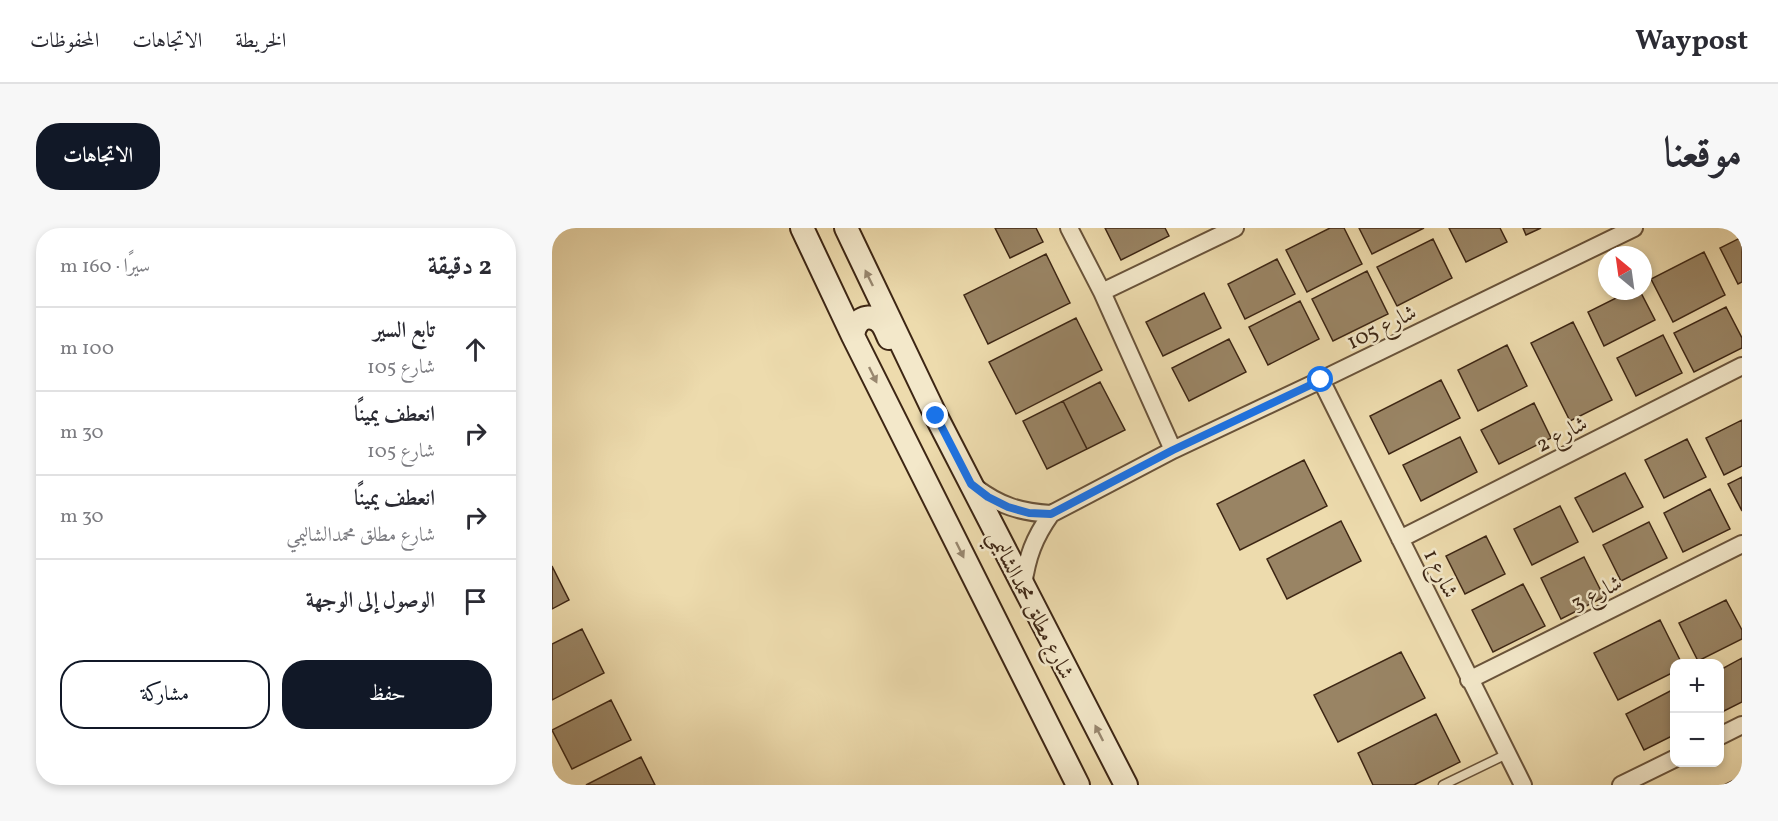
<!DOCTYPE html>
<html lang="ar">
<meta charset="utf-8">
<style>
:root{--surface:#fff;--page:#f7f7f7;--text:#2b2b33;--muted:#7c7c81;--line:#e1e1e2;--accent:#111827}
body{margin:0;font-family:Vollkorn,Amiri,serif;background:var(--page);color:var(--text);direction:rtl}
.controls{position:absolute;right:18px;bottom:18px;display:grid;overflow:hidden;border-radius:12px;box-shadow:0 3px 9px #0003}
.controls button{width:54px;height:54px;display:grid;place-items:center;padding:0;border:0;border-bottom:2px solid var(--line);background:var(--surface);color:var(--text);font:30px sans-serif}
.compass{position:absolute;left:1046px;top:18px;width:54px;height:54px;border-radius:50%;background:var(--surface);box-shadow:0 3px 9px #0003;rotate:331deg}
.stop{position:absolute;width:18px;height:18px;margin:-14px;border:4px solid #1a73e8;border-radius:50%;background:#fff}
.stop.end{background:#1a73e8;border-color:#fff;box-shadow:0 2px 6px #0008}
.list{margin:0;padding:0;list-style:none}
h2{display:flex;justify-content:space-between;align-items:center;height:78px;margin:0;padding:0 24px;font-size:26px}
h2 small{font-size:20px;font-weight:400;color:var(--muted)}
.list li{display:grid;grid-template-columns:39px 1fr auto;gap:18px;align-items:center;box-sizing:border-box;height:84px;padding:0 24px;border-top:2px solid var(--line)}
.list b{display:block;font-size:22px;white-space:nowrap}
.list p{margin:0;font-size:20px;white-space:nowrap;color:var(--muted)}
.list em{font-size:20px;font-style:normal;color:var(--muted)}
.actions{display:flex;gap:12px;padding:18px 24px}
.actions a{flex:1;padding:14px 0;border:2px solid var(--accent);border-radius:24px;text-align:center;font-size:21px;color:var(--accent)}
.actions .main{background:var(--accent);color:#fff}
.icon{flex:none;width:33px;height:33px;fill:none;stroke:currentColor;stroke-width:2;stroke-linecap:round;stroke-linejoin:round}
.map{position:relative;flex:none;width:1190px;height:557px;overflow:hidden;direction:ltr;border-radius:24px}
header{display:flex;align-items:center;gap:36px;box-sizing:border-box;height:84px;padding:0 30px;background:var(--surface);border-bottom:2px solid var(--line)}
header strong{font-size:28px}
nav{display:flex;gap:33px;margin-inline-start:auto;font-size:21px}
.intro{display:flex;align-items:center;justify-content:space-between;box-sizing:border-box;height:144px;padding:0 36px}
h1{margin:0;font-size:42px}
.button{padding:15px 27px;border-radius:24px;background:var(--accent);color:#fff;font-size:21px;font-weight:700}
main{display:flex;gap:36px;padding:0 36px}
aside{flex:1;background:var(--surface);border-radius:24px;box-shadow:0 3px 9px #0003}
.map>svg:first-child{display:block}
</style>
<header>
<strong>Waypost</strong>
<nav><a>الخريطة</a><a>الاتجاهات</a><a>المحفوظات</a></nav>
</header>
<div class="intro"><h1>موقعنا</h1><a class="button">الاتجاهات</a></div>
<main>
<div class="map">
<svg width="1190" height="557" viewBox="0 0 1190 557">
<rect width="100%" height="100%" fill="#eddbad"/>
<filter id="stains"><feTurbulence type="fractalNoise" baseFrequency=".00333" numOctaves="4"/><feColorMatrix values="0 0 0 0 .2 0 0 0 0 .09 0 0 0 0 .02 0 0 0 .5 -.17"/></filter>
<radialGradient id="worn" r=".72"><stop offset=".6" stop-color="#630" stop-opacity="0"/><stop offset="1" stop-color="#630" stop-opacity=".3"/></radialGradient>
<!-- building -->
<path fill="#998464" stroke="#3d2614" stroke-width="1.5" d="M443 0H484L491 14 458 30Z
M553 0H613L617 8 569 32Z
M778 0H792L810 36 755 64 734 22Z
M807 0H872L820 26Z
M897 0H948L955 14 914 34Z
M971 0H989L974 7Z
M1190 9V54L1186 56 1168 20Z
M881 11 900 50 845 78 825 39Z
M1152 24 1173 67 1121 94 1099 51Z
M494 26 518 75 436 116 412 67Z
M725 31 743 66 693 91 676 56Z
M815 43 836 86 781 113 760 71Z
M1078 63H1088L1103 92 1052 118 1036 84Z
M652 65 669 100 611 128 594 94Z
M748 73 767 111 716 137 697 99Z
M1174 79 1190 110V120L1142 144 1122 105Z
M524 90 550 142 464 186 437 134Z
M1021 94 1060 172 1018 193 979 115Z
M1111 107 1130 145 1084 168 1065 130Z
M677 111 694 144 637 173 620 140Z
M955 117 975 158 926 183 906 142Z
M889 152 908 190 837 226 818 188Z
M548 154 573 202 535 221 511 173Z
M511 173 535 221 495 241 471 193Z
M982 175 999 210 947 236 929 202Z
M1190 192V238L1172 247 1154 210Z
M908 209 925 244 869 273 851 237Z
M1135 211 1154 249 1112 270 1093 232Z
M752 232 775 278 688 322 665 276Z
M1073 245 1091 279 1041 304 1023 270Z
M1190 249V283L1176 256Z
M1158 261 1178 301 1131 324 1112 285Z
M1008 278 1026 314 980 337 962 301Z
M789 293 809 333 735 371 715 331Z
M1097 294 1115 330 1069 353 1051 317Z
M934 308 953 346 913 366 894 328Z
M1032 329 1052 369 1009 391 989 350Z
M0 338 17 372 0 381Z
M971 356 993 398 941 424 920 382Z
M1174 372 1190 402V411L1146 433 1127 395Z
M1108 392 1130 436H1122V444L1066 472 1042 425Z
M30 401 52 445 0 472V416Z
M849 424 873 470 786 514 762 467Z
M1190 430V474L1168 485V442Z
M1122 461V507L1092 522 1074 486Z
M59 472 79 512 20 541 0 502Z
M884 486 908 534 862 557H821L806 525Z
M89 529 103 557H34Z
M1190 548V557H1172Z"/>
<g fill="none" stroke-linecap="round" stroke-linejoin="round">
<!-- lane casing -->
<g stroke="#69533a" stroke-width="11">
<path id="lane" d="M891 557 955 526"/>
</g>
<!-- street casing -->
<g stroke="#69533a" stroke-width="20">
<path id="street" d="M517 0 550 64 621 222
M550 64 683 0
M769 152 971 557
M423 259C448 278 468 284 499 286
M848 311 1190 138
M471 358C475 329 482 310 499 286L621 222 769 152 1082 0
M917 452 1190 316
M1168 508 1190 497
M1069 557 1122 531"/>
</g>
<!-- secondary casing -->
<g stroke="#3d2614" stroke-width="26">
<path id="secondary" d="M250 0 301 108 526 557
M294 0 384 188 574 557
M301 108C301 107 303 98 304 98 309 87 323 87 330 96 333 100 335 106 337 110"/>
</g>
<!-- lane -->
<use href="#lane" stroke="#f3e8ca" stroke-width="8"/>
<!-- street -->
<use href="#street" stroke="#f3e8ca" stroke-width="16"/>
<!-- secondary -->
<use href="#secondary" stroke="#f3e8ca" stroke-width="22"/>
</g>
<!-- one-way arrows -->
<defs><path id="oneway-solid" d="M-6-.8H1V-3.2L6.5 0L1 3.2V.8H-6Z" transform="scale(1.5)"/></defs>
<g fill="#98876f">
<use href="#oneway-solid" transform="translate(317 50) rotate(-116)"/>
<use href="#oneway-solid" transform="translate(321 147) rotate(64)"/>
<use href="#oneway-solid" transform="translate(408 322) rotate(64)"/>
<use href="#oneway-solid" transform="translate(547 505) rotate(-117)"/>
</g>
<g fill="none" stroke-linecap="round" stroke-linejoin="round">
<!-- route -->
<path stroke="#1a73e8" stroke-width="8" d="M384 188 419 256 436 269 456 279 477 285 499 286 621 222 769 152"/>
</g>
<g text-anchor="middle" stroke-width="5" stroke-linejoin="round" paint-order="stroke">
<!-- street labels -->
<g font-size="22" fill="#3d2614" stroke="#f3e8ca">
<text transform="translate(829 98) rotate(-26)" y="8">شارع 105</text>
<text transform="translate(1009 205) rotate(-27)" y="8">شارع 2</text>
<text transform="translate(890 345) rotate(64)" y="8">شارع 1</text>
<text transform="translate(1044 364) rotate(-26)" y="8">شارع 3</text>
<text transform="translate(480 376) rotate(63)" y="8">شارع مطلق محمدالشاليمي</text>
</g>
</g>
<rect width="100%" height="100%" filter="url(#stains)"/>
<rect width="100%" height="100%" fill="url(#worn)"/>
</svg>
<div class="controls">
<button>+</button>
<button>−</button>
</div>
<svg class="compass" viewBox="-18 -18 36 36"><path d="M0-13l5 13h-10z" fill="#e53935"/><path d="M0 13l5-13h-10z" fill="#7c7c81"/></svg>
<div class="stop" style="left:769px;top:152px"></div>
<div class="stop end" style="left:384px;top:188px"></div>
</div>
<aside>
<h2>2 دقيقة<small>سيرًا · 160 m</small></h2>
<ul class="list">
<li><svg class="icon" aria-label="ahead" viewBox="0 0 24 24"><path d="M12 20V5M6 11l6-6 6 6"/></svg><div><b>تابع السير</b><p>شارع 105</p></div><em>100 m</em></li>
<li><svg class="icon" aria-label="right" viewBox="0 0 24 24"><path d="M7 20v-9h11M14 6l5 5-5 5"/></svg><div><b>انعطف يمينًا</b><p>شارع 105</p></div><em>30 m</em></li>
<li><svg class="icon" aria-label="right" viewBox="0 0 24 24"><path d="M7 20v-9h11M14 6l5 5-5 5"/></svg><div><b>انعطف يمينًا</b><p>شارع مطلق محمدالشاليمي</p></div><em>30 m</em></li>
<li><svg class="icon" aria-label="arrive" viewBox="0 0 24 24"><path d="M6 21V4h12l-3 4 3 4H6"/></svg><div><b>الوصول إلى الوجهة</b></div></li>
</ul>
<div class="actions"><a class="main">حفظ</a><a>مشاركة</a></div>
</aside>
</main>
